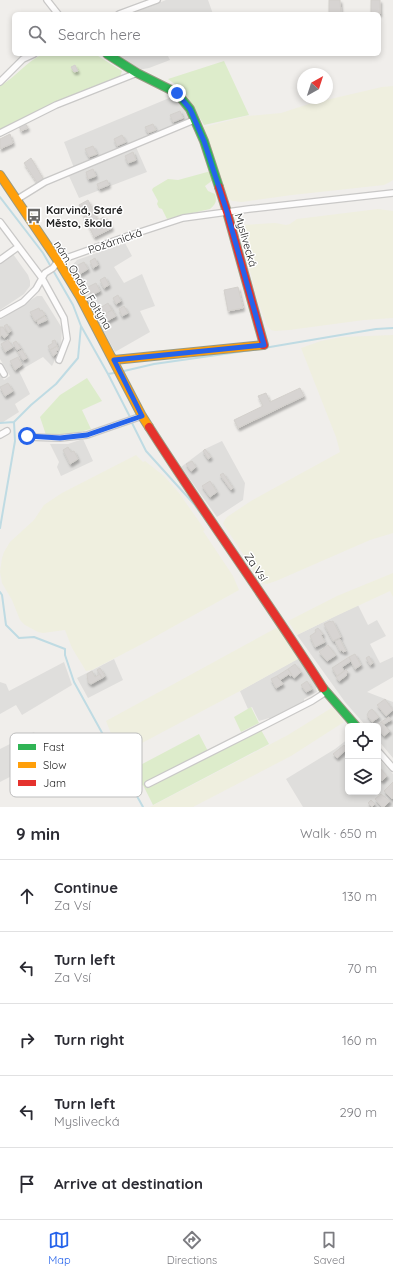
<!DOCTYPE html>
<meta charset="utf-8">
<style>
:root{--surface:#fff;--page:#f2f2f3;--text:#2b2b33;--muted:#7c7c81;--line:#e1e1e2;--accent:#2563eb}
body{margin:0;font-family:Quicksand,sans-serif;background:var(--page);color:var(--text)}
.controls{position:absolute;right:12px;bottom:12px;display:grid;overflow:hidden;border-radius:6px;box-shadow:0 2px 6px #0003}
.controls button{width:36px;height:36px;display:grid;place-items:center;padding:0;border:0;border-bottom:1px solid var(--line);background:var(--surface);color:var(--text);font:20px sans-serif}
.compass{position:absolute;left:297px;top:68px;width:36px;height:36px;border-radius:50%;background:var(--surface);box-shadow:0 2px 6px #0003;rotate:39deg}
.stop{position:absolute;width:12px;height:12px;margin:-9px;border:3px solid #2563eb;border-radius:50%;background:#fff}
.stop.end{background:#2563eb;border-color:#fff;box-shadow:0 1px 4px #0008}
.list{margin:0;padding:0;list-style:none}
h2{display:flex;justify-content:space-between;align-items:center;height:52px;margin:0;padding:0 16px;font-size:17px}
h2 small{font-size:13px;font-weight:400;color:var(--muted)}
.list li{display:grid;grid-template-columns:26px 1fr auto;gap:12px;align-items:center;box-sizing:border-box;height:72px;padding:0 16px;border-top:1px solid var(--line)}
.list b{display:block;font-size:15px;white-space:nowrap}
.list p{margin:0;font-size:13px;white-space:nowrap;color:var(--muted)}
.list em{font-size:13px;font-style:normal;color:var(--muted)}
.icon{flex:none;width:22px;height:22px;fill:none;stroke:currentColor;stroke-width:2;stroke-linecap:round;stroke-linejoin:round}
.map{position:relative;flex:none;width:393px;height:807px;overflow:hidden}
.search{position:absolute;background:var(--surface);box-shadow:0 2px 6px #0003;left:12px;right:12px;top:12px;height:44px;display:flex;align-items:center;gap:10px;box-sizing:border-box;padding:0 14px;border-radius:6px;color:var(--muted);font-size:15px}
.sheet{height:412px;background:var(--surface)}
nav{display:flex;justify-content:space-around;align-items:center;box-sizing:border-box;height:56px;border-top:1px solid var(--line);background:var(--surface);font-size:11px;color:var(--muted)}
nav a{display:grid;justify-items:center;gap:2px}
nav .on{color:var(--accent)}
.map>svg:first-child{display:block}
</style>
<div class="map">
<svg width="393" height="807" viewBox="0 0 393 807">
<defs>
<filter id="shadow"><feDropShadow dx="1.5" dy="3" stdDeviation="1" flood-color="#0004"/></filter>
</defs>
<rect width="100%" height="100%" fill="#f0eeeb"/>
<!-- residential -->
<path fill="#dfdedc" d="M166 0H208L213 14H131Z
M111 54H167L170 60 149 68 138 70Z
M174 96 185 107 191 119 74 168 64 142Z
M136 147 147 172 79 198 69 176Z
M125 243 132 256 114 267 124 283 142 274 155 306 140 311 150 332 115 352 69 269 77 260Z
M13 254 28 275 30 281V286L24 294 0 310V263Z
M37 296H42L62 328 61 348 52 366 43 357 19 371 30 394 15 404 19 412 0 424V374L4 380 10 376 0 359V320Z
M83 439 93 461 61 476 57 467 59 462 50 444H68Z
M222 441 245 483 243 500 217 517 181 467 205 449Z
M358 605 368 625 377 620 386 636 370 644 380 663 393 657V677L367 692 393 702V758L378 740V726H366L345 702 297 635Z
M299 658 319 686 316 688 317 692 304 699V702L270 721 269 718 259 721 252 707 248 709 240 691Z
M114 659 123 680 88 698 77 678Z
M64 662 72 685 22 715 16 705 0 714V682L6 684 9 691Z
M34 732 38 739 45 759 0 782V749Z
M348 739V792H378V758L393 774V807H303L286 779 335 749Z"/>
<!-- farmland -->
<path fill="#efefdf" d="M393 86V180L390 182 384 185 292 195 242 202 232 201 226 196 203 129 204 127 247 116 281 113 309 104 382 87Z
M378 209 393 211V318L364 320 289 330 275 331 271 330 267 326 256 296 240 227 242 225 275 223 286 225 290 224 297 219Z
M393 335V533L370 540 276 581 267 584 262 583 226 528 223 524 224 521 227 517 251 501 340 452 336 437 301 348 321 341 342 337Z
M136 455 143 462 145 461 164 476 179 493 205 530 203 531 233 576 239 590 142 644 92 670 86 671 72 648 65 630 43 633 38 632 25 625 20 620 12 600 2 583 0 572 2 558 4 552 10 542 34 520 44 505 62 493Z
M393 573V597L390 591 336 616 297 635 288 621 337 596Z
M278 627 298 659 240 691 123 753 120 750 112 736 106 721Z
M333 707 344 722 291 756 193 807H150L288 735Z"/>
<!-- grass -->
<path fill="#ddeccb" d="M43 54H95L122 71 120 77 38 111 0 130V86C16 77 27 61 43 54Z
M224 61 249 115 204 125 184 91 168 79Z
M211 171 213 180 205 186 208 191 215 194C217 201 216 204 210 209L167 219 162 209 159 208 157 204 158 201 152 190 153 188 168 179 178 180Z
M87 378 102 401 82 410 91 429 62 436 46 435 40 417 60 395Z
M251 707 259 723 241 732 234 717Z
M261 730 269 744 153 805 143 785 138 787 129 771 199 734 210 755Z"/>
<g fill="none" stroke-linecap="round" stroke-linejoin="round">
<!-- stream -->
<path stroke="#bfdbe3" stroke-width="2" d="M0 197 43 253 73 305 81 326 78 358 56 384 31 405 14 422 15 441 0 528
M81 326 108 374 114 373
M264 348 376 329 393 328
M124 371 154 364 252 350
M108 374 130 417
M0 423 14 422
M132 423 146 451 194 504 213 530
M0 592 2 595 6 625 19 638 34 637 65 649V655L74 682 143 807"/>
</g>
<!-- building -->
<path fill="#d7d4d2" stroke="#d3d0cc" filter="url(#shadow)" d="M329 0H340L341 14H329Z
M371 0H380V14H371Z
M75 65 78 71 74 72 71 67Z
M180 111 183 118 173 122 170 115Z
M25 123 28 128 21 131 19 126Z
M153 124 156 130 148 133 145 127Z
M10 134 13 143 0 149V139Z
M122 135 126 142 117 146 114 139Z
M93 146 97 154 89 157 85 149Z
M133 152 136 160 128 163 125 156Z
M31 158 44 180 38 184 24 163Z
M93 169 96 176 88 179 86 172Z
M107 180 109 185 99 189 97 184Z
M88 200 94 212 84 216 79 205Z
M94 212 98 220 104 217 105 220 108 219 112 228 94 237 84 216Z
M95 258 98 265 93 268 90 261Z
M84 262 88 269 80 274 76 266Z
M105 277 109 285 104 288 100 280Z
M96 283 100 291 92 295 88 287Z
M238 287 243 308 228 311 224 290Z
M118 295 121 301 116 304 113 298Z
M108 303 112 310 103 315 100 308Z
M124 306 128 313 122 316 119 309Z
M39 308 40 311 42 310 45 315 35 321 30 312Z
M112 310 116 316 107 321 103 315Z
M45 316 47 320 38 324 37 321Z
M7 324 11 331 8 333 4 326Z
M0 327H3L8 335 4 338 2 335 0 337Z
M8 340 13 347 5 352 1 344Z
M55 340 57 346 50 350 48 346 53 343 52 341Z
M16 341 21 348 17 350 13 343Z
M57 346 59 350 56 351 57 353 53 356 50 350Z
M22 350 27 358 23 360 18 352Z
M18 357 22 365 15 370 10 361Z
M8 383 13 391 5 396 0 387Z
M300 388 304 396 238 428 234 420 263 406 258 396 266 393 270 402Z
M68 447 71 452 74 451 78 459 70 464 63 450Z
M205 449 211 457 208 459 203 451Z
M192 461 196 467 191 471 186 464Z
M223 473 233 488 231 490 220 475Z
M210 481 217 492 210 497 202 486Z
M330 621 331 622 333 621 341 637 333 641 324 624Z
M318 628 323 634 321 635 325 642 315 647 310 636 316 632 315 630Z
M340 639 346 651 343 652 342 650 340 651 335 641Z
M328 645 336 655 327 661 319 652Z
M355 654 361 665 355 669 349 657Z
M369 656 373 663 370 665 366 658Z
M349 657 351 661 342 667 344 671 337 676 332 668Z
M295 664 301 672 294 678 288 669Z
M100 668 105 676 102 678 97 670Z
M288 669 292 675 290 676 289 674 280 680 277 676Z
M346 670 348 672 346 674 347 675 339 681 336 677Z
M92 671 95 677 100 674 102 678 91 684 88 682 87 674Z
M277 676 283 684 276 688 271 679Z
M307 681 312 689 306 692 301 685Z
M385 699 393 710 386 716 377 705Z
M372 709 379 717 372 722 367 715 369 711Z
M389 717 391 720 384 724 381 722Z
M381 722 390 731 384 736 378 729V726H376Z
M344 745 347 749 337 758 333 754Z
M379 767 387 776 382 781 378 777V769Z
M393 782V798L392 799 384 791Z
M381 794 390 801 384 807H382L375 799Z
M371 800 375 804 372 807 368 803Z"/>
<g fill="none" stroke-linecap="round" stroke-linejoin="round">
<!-- street casing -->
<g stroke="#c9c8c7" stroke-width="8">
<path id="street" d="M47 0 58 14
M119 14 157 0
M0 82 23 59 34 54
M0 133 56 105 137 73
M16 200 45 182 194 120
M0 222 42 278 64 318 67 339 59 360
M0 260 18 247
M0 315 23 302 36 289 45 273 53 268 58 261 128 236 183 218 249 209 393 193
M0 367 4 374
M0 435 7 431
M27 437 60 438 87 435 142 416
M378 751 393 768
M148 784 267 724 312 701 326 692"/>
</g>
<!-- fast casing -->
<g stroke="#999a82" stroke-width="10">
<path id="fast" d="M107 54 137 73 177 93 190 109 204 141 219 187
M323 688 356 726"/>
</g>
<!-- slow casing -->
<g stroke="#999a82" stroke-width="10">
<path id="slow" d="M0 175 58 261 80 297 142 416 149 427
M114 360 263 345"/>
</g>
<!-- jam casing -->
<g stroke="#999a82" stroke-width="10">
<path id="jam" d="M219 187 227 212 264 345H263
M149 427C205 515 267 600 323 688"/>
</g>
<!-- street -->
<use href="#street" stroke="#fdfcfc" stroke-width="5.5"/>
<!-- fast -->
<use href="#fast" stroke="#30b455" stroke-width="8"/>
<!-- slow -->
<use href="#slow" stroke="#ff9f0a" stroke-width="8"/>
<!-- jam -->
<use href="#jam" stroke="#e5322d" stroke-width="8"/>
</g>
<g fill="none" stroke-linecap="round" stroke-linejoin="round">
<!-- route -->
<path stroke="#2563eb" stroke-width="5" d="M27 436 60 438 87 435 142 416 114 360 264 345 227 212 204 141 190 109 177 93"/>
</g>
<!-- icons -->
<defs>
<g id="bus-bare" transform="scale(1.2)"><path d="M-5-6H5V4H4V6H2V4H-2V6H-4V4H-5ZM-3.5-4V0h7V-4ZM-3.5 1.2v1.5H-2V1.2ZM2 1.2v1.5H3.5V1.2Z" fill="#6a6968" stroke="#fff" stroke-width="2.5" paint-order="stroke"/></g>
</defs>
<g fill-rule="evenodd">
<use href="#bus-bare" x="34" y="216"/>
</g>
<g text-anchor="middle" stroke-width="3" stroke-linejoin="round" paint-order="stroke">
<!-- poi labels -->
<g font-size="11" font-weight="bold" fill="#222" stroke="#fff" text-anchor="start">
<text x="46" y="214">Karviná, Staré<tspan x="46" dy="13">Město, škola</tspan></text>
</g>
<!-- street labels -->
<g font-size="11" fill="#222" stroke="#fff">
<text transform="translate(246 240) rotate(74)" y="4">Myslivecká</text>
<text transform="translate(115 241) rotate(-19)" y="4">Požárnická</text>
<text transform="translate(83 285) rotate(59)" y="4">nám. Ondry Foltýna</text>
<text transform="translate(256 567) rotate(56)" y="4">Za Vsí</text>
</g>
</g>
<!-- legend -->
<rect x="10" y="733" width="132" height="64" rx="6" fill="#fff" stroke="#bdbdbd" stroke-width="1"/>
<rect x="18" y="744" width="18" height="6" fill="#30b455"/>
<rect x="18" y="762" width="18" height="6" fill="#ff9f0a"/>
<rect x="18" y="780" width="18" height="6" fill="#e5322d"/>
<g font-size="11" fill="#222">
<text x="43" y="751">Fast</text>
<text x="43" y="769">Slow</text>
<text x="43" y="787">Jam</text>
</g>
</svg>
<div class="controls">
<button><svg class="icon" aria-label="locate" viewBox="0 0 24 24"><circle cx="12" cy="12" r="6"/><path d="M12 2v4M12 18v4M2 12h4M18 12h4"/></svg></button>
<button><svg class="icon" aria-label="layers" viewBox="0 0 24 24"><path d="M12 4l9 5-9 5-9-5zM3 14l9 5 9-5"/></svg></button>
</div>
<svg class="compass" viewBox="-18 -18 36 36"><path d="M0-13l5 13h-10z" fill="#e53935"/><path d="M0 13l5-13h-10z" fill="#7c7c81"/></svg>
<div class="stop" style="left:27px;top:436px"></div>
<div class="stop end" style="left:177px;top:93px"></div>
<div class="search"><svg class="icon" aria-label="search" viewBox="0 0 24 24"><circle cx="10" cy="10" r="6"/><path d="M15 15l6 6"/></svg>Search here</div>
</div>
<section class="sheet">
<h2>9 min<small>Walk · 650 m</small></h2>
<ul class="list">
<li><svg class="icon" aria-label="ahead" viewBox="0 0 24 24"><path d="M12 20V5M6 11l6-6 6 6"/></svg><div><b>Continue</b><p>Za Vsí</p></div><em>130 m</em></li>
<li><svg class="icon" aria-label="left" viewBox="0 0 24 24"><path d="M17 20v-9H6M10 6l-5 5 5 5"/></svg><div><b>Turn left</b><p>Za Vsí</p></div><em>70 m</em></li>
<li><svg class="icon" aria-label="right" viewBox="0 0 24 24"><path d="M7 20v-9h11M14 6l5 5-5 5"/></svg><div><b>Turn right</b></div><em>160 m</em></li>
<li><svg class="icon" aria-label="left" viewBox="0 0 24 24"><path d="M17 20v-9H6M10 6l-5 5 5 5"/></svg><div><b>Turn left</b><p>Myslivecká</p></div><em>290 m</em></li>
<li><svg class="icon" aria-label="arrive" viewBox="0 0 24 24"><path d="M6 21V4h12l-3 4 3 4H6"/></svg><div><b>Arrive at destination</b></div></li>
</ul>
</section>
<nav>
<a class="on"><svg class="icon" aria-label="map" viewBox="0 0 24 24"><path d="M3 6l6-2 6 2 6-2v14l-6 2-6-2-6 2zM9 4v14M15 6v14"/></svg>Map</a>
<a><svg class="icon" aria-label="directions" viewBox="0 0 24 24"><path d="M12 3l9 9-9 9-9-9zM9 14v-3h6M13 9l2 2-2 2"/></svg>Directions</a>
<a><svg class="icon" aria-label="saved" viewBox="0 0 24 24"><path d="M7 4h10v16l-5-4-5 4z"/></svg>Saved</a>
</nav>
